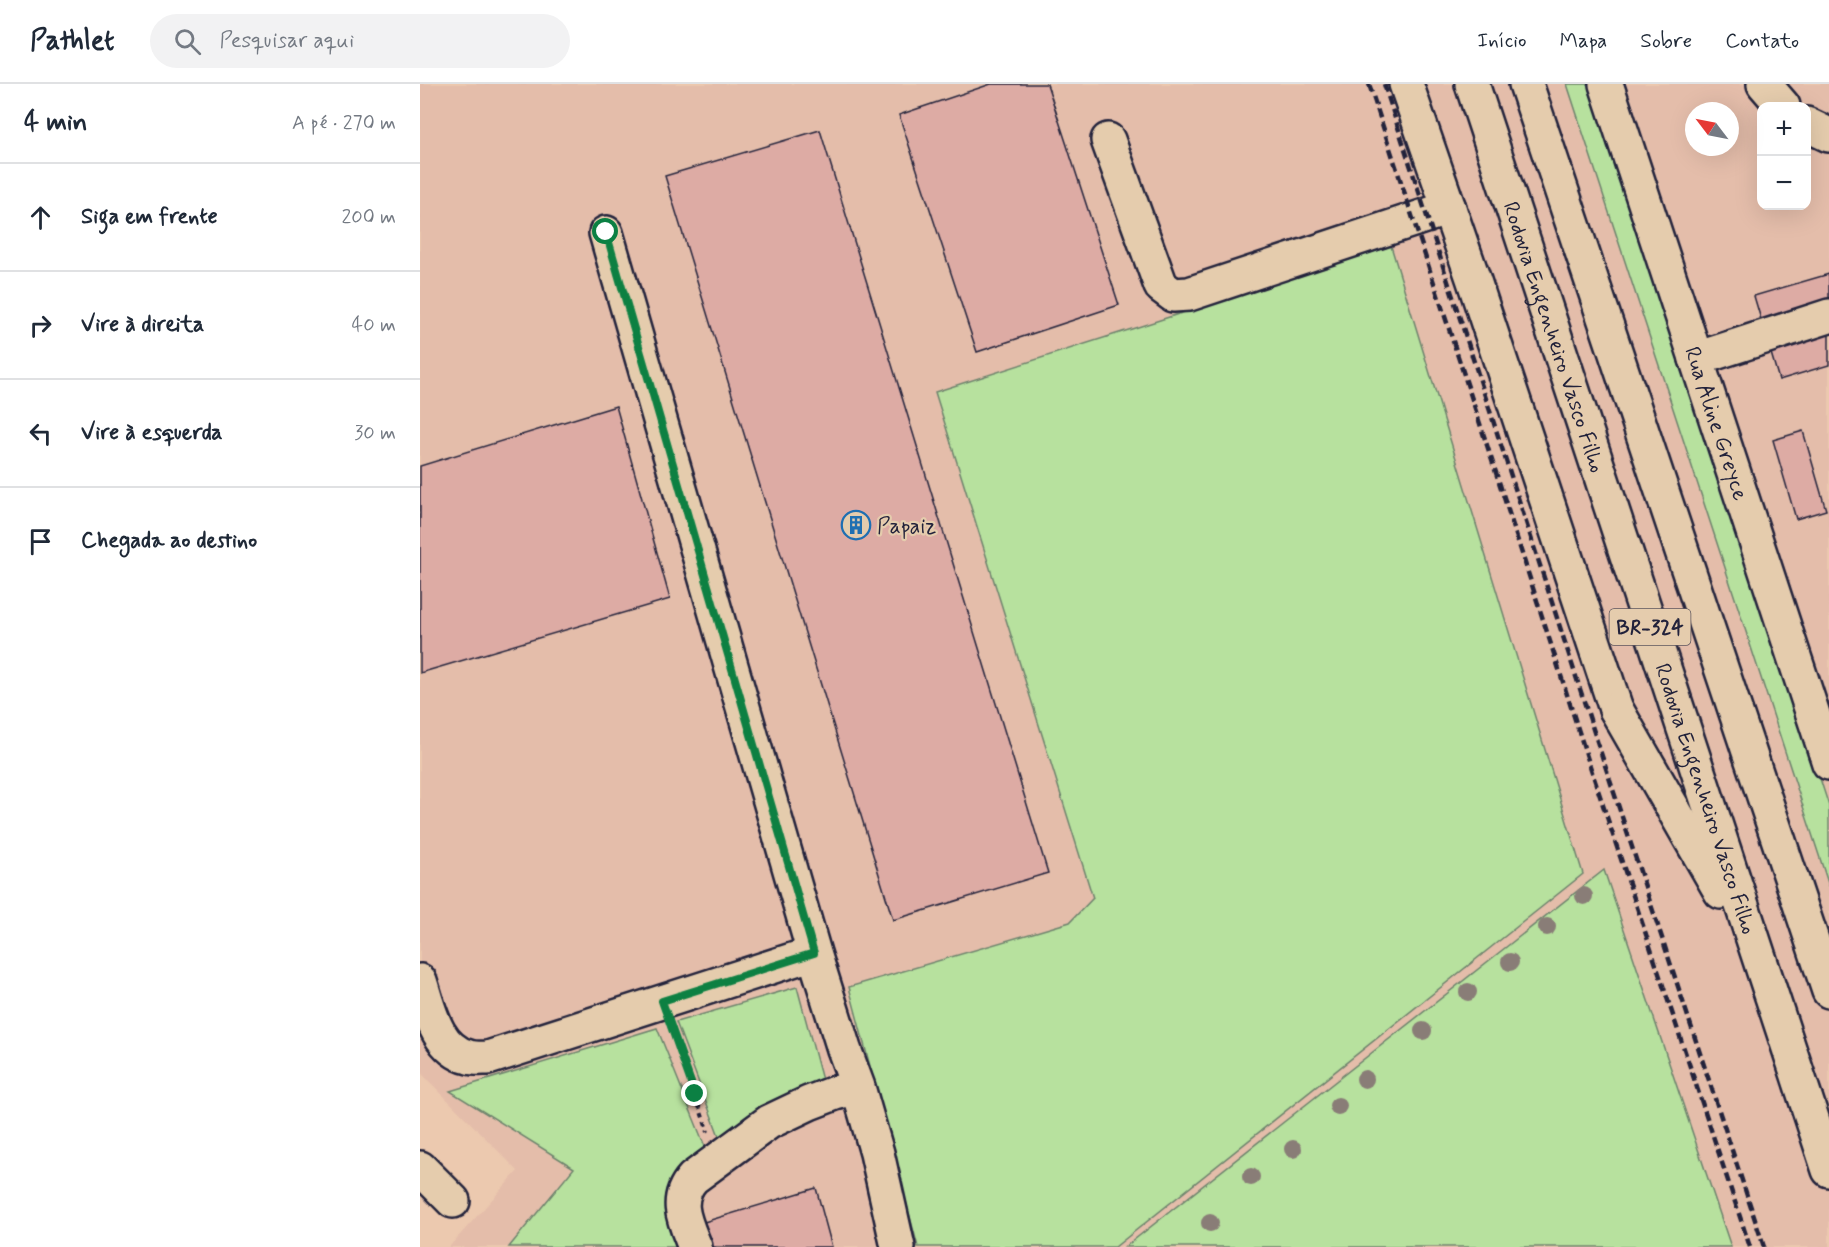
<!DOCTYPE html>
<html lang="pt">
<meta charset="utf-8">
<style>
:root{--surface:#fff;--page:#f2f2f3;--text:#1f2937;--muted:#747a83;--line:#e0e1e3}
body{margin:0;font-family:Mynerve,sans-serif;background:var(--page);color:var(--text)}
.controls{position:absolute;right:18px;top:18px;display:grid;overflow:hidden;border-radius:12px;box-shadow:0 6px 24px #0002}
.controls button{width:54px;height:54px;display:grid;place-items:center;padding:0;border:0;border-bottom:2px solid var(--line);background:var(--surface);color:var(--text);font:30px sans-serif}
.compass{position:absolute;left:1265px;top:18px;width:54px;height:54px;border-radius:50%;background:var(--surface);box-shadow:0 6px 24px #0002;rotate:302deg}
.stop{position:absolute;width:18px;height:18px;margin:-14px;border:4px solid #0b8043;border-radius:50%;background:#fff}
.stop.end{background:#0b8043;border-color:#fff;box-shadow:0 2px 6px #0008}
.list{margin:0;padding:0;list-style:none}
h2{display:flex;justify-content:space-between;align-items:center;height:78px;margin:0;padding:0 24px;font-size:26px}
h2 small{font-size:20px;font-weight:400;color:var(--muted)}
.list li{display:grid;grid-template-columns:39px 1fr auto;gap:18px;align-items:center;box-sizing:border-box;height:108px;padding:0 24px;border-top:2px solid var(--line)}
.list b{display:block;font-size:22px;white-space:nowrap}
.list em{font-size:20px;font-style:normal;color:var(--muted)}
.icon{flex:none;width:33px;height:33px;fill:none;stroke:currentColor;stroke-width:2;stroke-linecap:round;stroke-linejoin:round}
.map{position:relative;flex:none;width:1409px;height:1163px;overflow:hidden}
header{display:flex;align-items:center;gap:36px;box-sizing:border-box;height:84px;padding:0 30px;background:var(--surface);border-bottom:2px solid var(--line)}
header strong{font-size:28px}
nav{display:flex;gap:33px;margin-inline-start:auto;font-size:21px}
.search{width:420px;height:54px;background:var(--page);display:flex;align-items:center;gap:15px;box-sizing:border-box;padding:0 21px;border-radius:33px;color:var(--muted);font-size:22px}
main{display:flex}
aside{flex:1;background:var(--surface)}
.map>svg:first-child{display:block}
</style>
<header>
<strong>Pathlet</strong>
<div class="search"><svg class="icon" aria-label="search" viewBox="0 0 24 24"><circle cx="10" cy="10" r="6"/><path d="M15 15l6 6"/></svg>Pesquisar aqui</div>
<nav><a>Início</a><a>Mapa</a><a>Sobre</a><a>Contato</a></nav>
</header>
<main>
<aside>
<h2>4 min<small>A pé · 270 m</small></h2>
<ul class="list">
<li><svg class="icon" aria-label="ahead" viewBox="0 0 24 24"><path d="M12 20V5M6 11l6-6 6 6"/></svg><div><b>Siga em frente</b></div><em>200 m</em></li>
<li><svg class="icon" aria-label="right" viewBox="0 0 24 24"><path d="M7 20v-9h11M14 6l5 5-5 5"/></svg><div><b>Vire à direita</b></div><em>40 m</em></li>
<li><svg class="icon" aria-label="left" viewBox="0 0 24 24"><path d="M17 20v-9H6M10 6l-5 5 5 5"/></svg><div><b>Vire à esquerda</b></div><em>30 m</em></li>
<li><svg class="icon" aria-label="arrive" viewBox="0 0 24 24"><path d="M6 21V4h12l-3 4 3 4H6"/></svg><div><b>Chegada ao destino</b></div></li>
</ul>
</aside>
<div class="map">
<svg width="1409" height="1163" viewBox="0 0 1409 1163">
<rect width="100%" height="100%" fill="#ecc9af"/>
<filter id="ink" filterUnits="userSpaceOnUse"><feTurbulence type="fractalNoise" baseFrequency=".0167" numOctaves="2"/><feDisplacementMap in="SourceGraphic" scale="12" xChannelSelector="R" yChannelSelector="G"/><feConvolveMatrix kernelMatrix="1 2 1 2 8 2 1 2 1" color-interpolation-filters="sRGB"/></filter>
<g filter="url(#ink)">
<!-- built -->
<path fill="#e4bdaa" fill-rule="evenodd" d="M0 0H1409V1163H29L98 1087 0 988ZM1342 22H1386V122H1342ZM1274 27H1310V63H1274Z"/>
<!-- green -->
<path fill="#b7e19e" stroke="#6c826c" stroke-width="1.5" d="M1147 0H1170L1232 180 1409 722V802Z
M971 162 1163 790 695 1163H498L429 903 650 838 673 814 515 308Z
M1184 786 1311 1163H705Z
M377 903 406 1011 299 1052 256 938Z
M237 944 286 1065 262 1163H89L154 1084 30 1007Z"/>
<!-- building -->
<path fill="#ddaba4" stroke="#22223b" stroke-width="1.5" d="M571 0H627L699 221 557 268 479 31Z
M400 46 628 789 473 836 245 92Z
M1409 190V281L1359 296 1334 212Z
M196 322 250 515 0 589V382Z
M1383 347 1406 426 1376 435 1353 356Z
M396 1104 412 1163H290L284 1138Z"/>
<g fill="none" stroke-linecap="round" stroke-linejoin="round">
<!-- minor casing -->
<g stroke="#22223b" stroke-width="38">
<path id="minor" d="M1344 0 1363 22
M1386 40 1409 51
M688 56 741 202 753 211 769 210 1029 124
M186 149 394 869 424 965 438 1003 457 1069 478 1163
M1276 275 1409 232
M0 897C9 924 16 965 49 973 55 975 62 974 68 974L394 869
M0 1084 33 1117
M275 1163C265 1138 253 1116 273 1094L349 1038 389 1019 415 1009 438 1003"/>
</g>
<!-- major casing -->
<g stroke="#22223b" stroke-width="38">
<g id="major">
<path d="M986 0 1053 194 1196 625"/>
<path id="s1" d="M1186 0 1409 679"/>
</g>
</g>
<!-- highway casing -->
<g stroke="#22223b" stroke-width="38">
<g id="highway">
<path id="s2" d="M1052 0 1409 1086"/>
<path d="M1106 0 1409 907"/>
<path d="M1196 625 1301 808"/>
</g>
</g>
<!-- path -->
<path stroke="#22223b" stroke-width="4" stroke-dasharray="4.5 4.5" stroke-linecap="butt" d="M252 944 288 1048"/>
<!-- minor -->
<use href="#minor" stroke="#e5ccad" stroke-width="33"/>
<!-- major -->
<use href="#major" stroke="#e5ccad" stroke-width="33"/>
<!-- highway -->
<use href="#highway" stroke="#e5ccad" stroke-width="33"/>
<!-- rail -->
<path stroke="#22223b" stroke-width="4.5" stroke-dasharray="9 4.5" stroke-linecap="butt" d="M949 0 1080 401 1167 673 1330 1163
M964 0 1173 645 1344 1163"/>
</g>
<!-- trees -->
<g fill="#897d77">
<circle cx="1164" cy="812" r="9"/>
<circle cx="1127" cy="843" r="9"/>
<circle cx="1090" cy="878" r="9"/>
<circle cx="1048" cy="908" r="9"/>
<circle cx="1003" cy="947" r="9"/>
<circle cx="945" cy="995" r="9"/>
<circle cx="918" cy="1022" r="9"/>
<circle cx="873" cy="1065" r="9"/>
<circle cx="831" cy="1093" r="9"/>
<circle cx="790" cy="1139" r="9"/>
</g>
</g>
<g fill="none" stroke-linecap="round" stroke-linejoin="round" filter="url(#ink)">
<!-- route -->
<path stroke="#0b8043" stroke-width="8" d="M186 148 394 869 242 917 275 1010"/>
</g>
<!-- icons -->
<defs>
<g id="building-ring" transform="scale(1.5)"><circle r="9.5" fill="#e5ccad" stroke="#1f6fb2" stroke-width="1.5"/><path d="M-4-6H4V6H1V3H-1V6H-4ZM-2.5-4.3h1.7v1.8h-1.7ZM.8-4.3h1.7v1.8H.8ZM-2.5-1h1.7V.8h-1.7ZM.8-1h1.7V.8H.8Z" fill="#1f6fb2"/></g>
</defs>
<g fill-rule="evenodd">
<use href="#building-ring" x="436" y="441"/>
</g>
<g text-anchor="middle" stroke-width="4.5" stroke-linejoin="round" paint-order="stroke">
<!-- shield labels -->
<rect fill="#e5ccad" stroke="#5c555d" stroke-width="1.5" x="1189.5" y="525" width="81" height="36" rx="4.5"/>
<g font-size="21" font-weight="bold" fill="#22223b">
<text x="1230" y="550">BR-324</text>
</g>
<!-- street labels -->
<g font-size="22" fill="#22223b" stroke="#e5ccad">
<text dy="8" stroke="none"><textPath href="#s2" startOffset="266">Rodovia Engenheiro Vasco Filho</textPath></text>
<text dy="8" stroke="none"><textPath href="#s1" startOffset="357">Rua Aline Greyce</textPath></text>
<text dy="8" stroke="none"><textPath href="#s2" startOffset="752">Rodovia Engenheiro Vasco Filho</textPath></text>
</g>
<!-- poi labels -->
<g font-size="22" fill="#22223b" stroke="#e5ccad" text-anchor="start">
<text x="457" y="449">Papaiz</text>
</g>
</g>
</svg>
<div class="controls">
<button>+</button>
<button>−</button>
</div>
<svg class="compass" viewBox="-18 -18 36 36"><path d="M0-13l5 13h-10z" fill="#e53935"/><path d="M0 13l5-13h-10z" fill="#747a83"/></svg>
<div class="stop" style="left:186px;top:148px"></div>
<div class="stop end" style="left:275px;top:1010px"></div>
</div>
</main>
